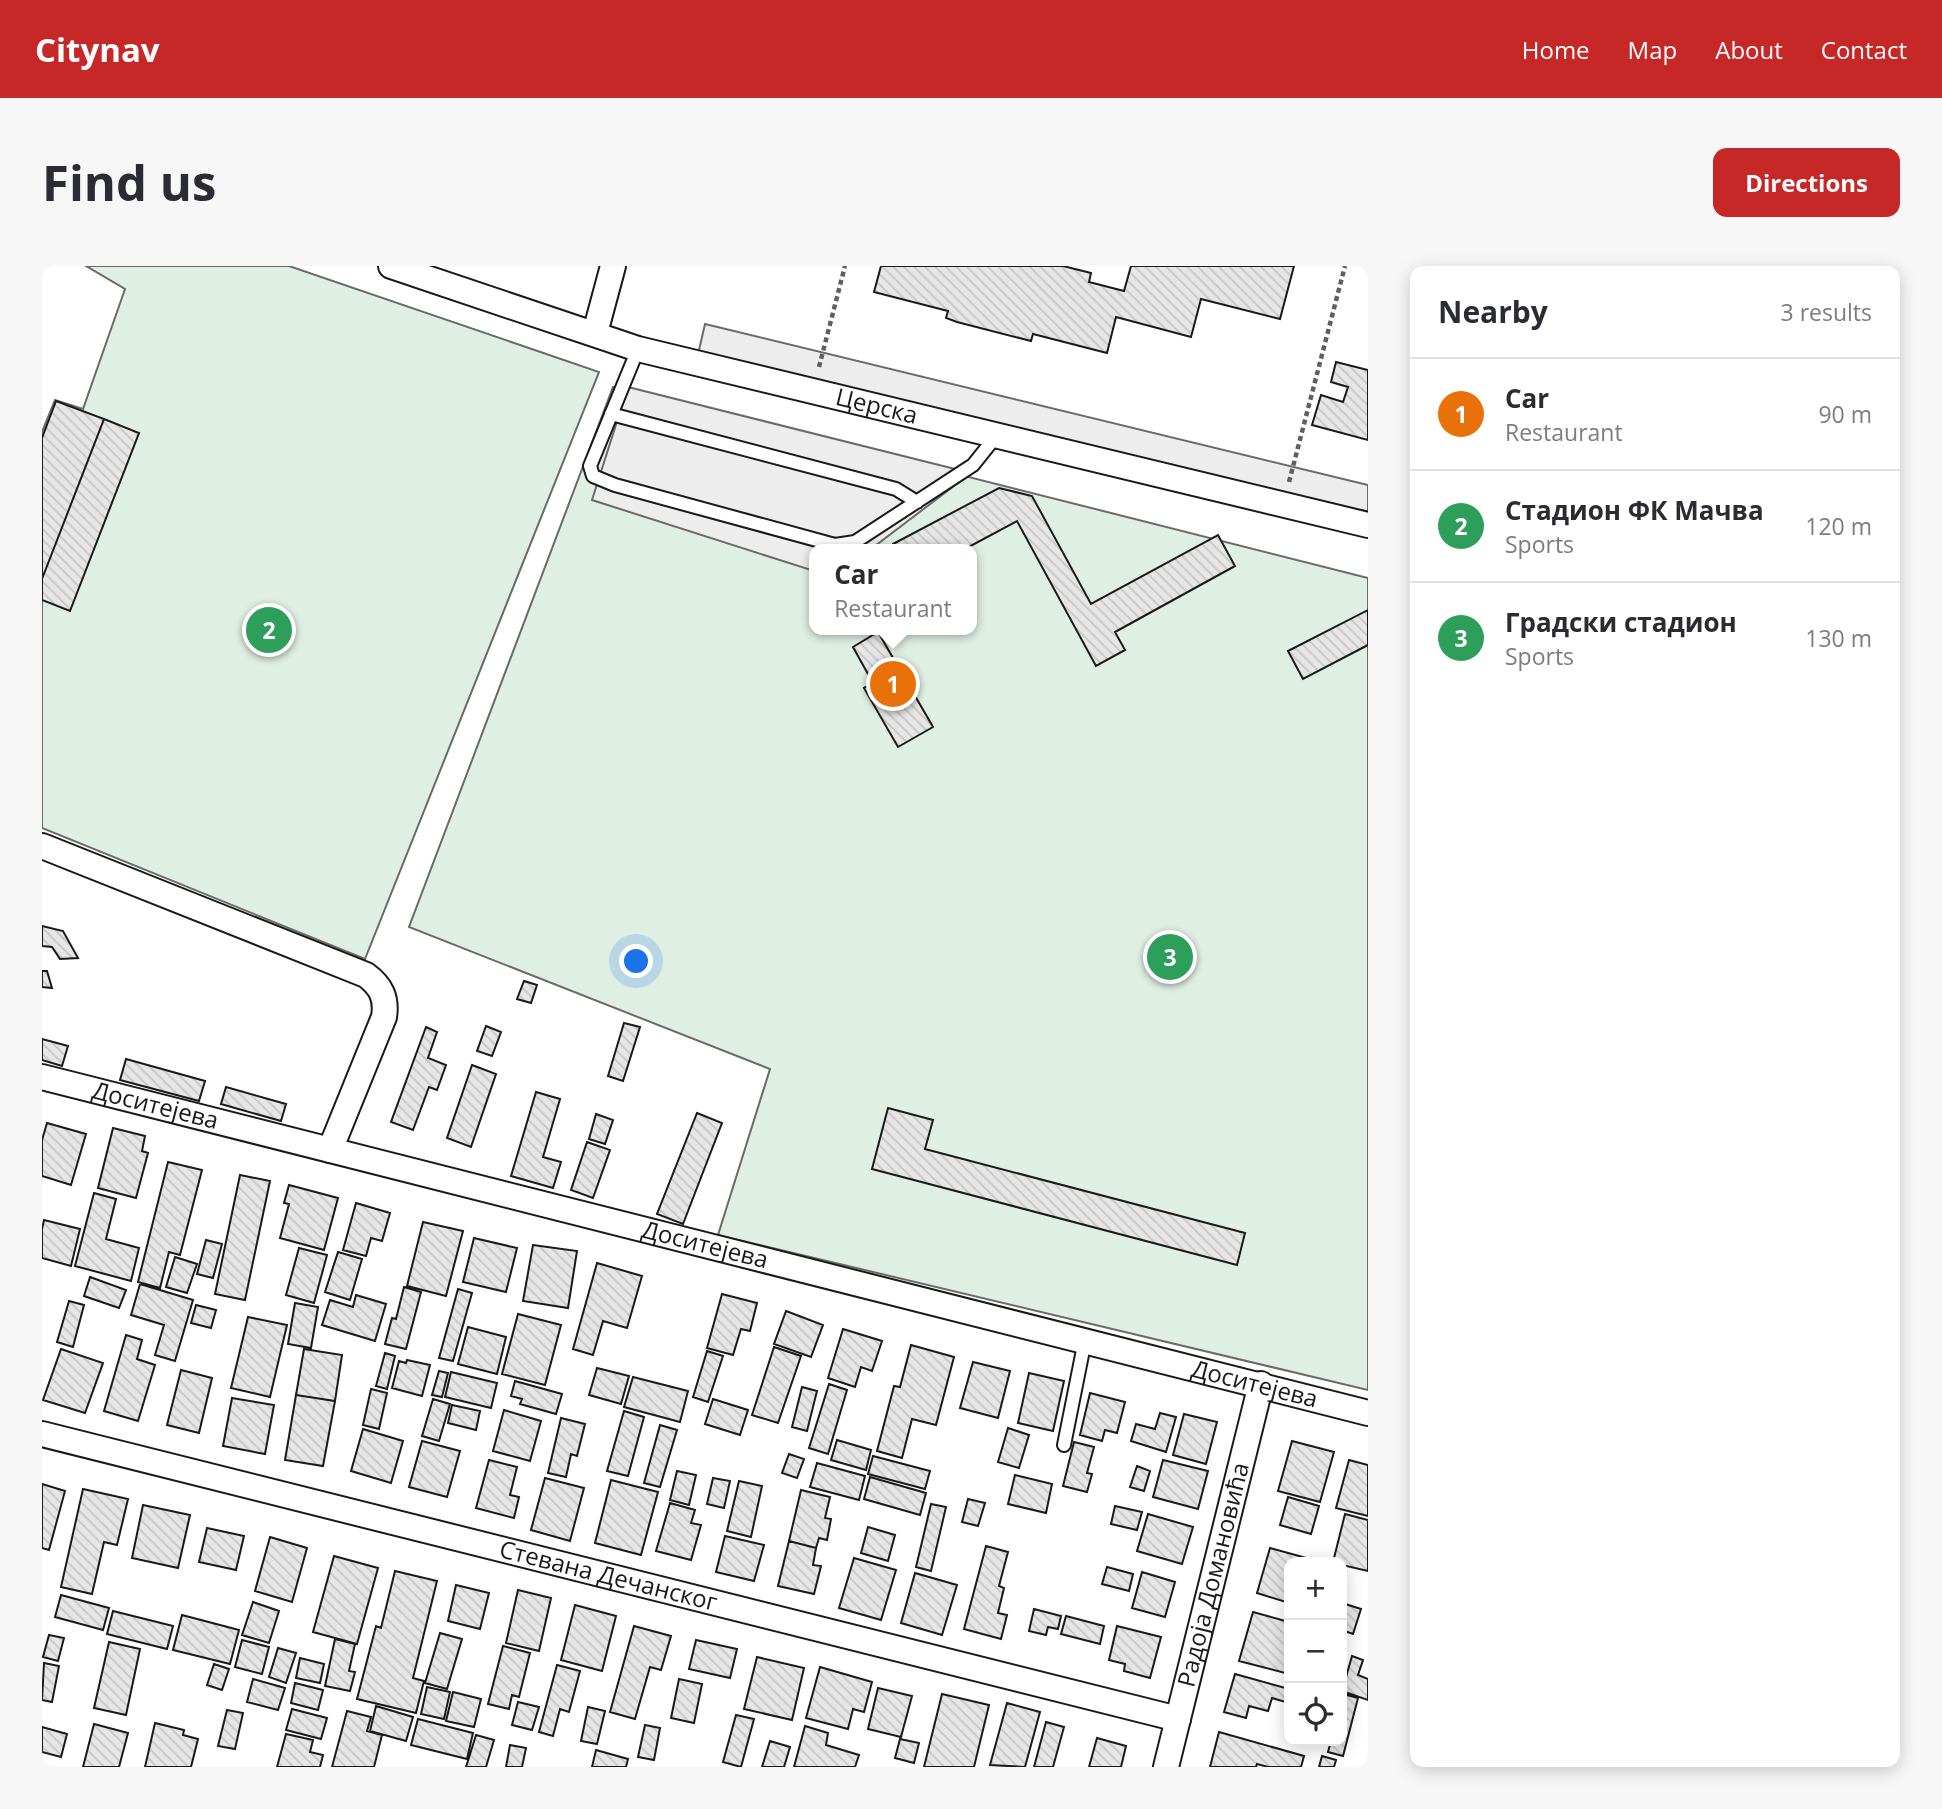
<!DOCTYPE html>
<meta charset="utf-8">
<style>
:root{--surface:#fff;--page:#f7f7f7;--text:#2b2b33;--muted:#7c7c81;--line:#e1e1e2;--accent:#c62828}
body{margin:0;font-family:"Open Sans",sans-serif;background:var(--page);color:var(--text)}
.controls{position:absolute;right:21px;bottom:21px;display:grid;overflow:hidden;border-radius:14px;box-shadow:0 4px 18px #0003}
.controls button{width:63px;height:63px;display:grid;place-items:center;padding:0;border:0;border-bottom:2px solid var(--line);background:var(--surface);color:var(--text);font:35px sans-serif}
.you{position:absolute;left:595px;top:696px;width:24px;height:24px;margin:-18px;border:5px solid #fff;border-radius:50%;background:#1a73e8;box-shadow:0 0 0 10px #1a73e833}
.badge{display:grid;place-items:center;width:46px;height:46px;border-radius:50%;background:var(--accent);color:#fff;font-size:23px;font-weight:700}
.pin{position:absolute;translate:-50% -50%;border:4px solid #fff;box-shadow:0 2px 7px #0006}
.popup{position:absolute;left:767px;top:278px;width:168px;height:91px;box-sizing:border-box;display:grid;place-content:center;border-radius:14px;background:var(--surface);filter:drop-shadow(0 2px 5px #0005);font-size:23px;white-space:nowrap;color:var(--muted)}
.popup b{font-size:26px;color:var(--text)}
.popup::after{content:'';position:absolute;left:50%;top:100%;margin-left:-14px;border:14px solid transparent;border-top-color:var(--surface)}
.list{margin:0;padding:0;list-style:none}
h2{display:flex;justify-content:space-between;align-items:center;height:91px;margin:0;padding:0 28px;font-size:30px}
h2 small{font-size:23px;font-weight:400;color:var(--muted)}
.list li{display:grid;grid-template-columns:46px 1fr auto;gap:21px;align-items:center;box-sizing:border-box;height:112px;padding:0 28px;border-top:2px solid var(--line)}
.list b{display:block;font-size:26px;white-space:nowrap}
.list p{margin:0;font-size:23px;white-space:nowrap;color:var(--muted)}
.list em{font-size:23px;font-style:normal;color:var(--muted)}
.icon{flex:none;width:38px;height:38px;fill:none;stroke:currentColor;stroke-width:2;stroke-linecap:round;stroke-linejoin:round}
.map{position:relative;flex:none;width:1326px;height:1501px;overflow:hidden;border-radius:14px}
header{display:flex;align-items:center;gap:42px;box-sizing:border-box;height:98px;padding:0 35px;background:var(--accent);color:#fff}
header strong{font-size:33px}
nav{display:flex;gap:38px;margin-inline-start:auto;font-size:24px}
.intro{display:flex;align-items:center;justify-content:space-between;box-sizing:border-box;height:168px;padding:0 42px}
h1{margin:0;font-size:49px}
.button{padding:18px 32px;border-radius:14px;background:var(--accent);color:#fff;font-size:24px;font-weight:700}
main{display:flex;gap:42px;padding:0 42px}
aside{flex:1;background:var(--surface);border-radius:14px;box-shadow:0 4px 18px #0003}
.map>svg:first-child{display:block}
</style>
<header>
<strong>Citynav</strong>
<nav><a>Home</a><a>Map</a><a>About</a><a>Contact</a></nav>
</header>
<div class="intro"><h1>Find us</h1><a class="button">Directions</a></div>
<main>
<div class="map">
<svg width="1326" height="1501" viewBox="0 0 1326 1501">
<defs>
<pattern id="building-back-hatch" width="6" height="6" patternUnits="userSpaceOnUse" patternTransform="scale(1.75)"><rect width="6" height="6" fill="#e6e6e6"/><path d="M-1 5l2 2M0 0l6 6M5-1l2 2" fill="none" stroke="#c5c5c5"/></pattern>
</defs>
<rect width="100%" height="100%" fill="#fff"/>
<!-- grass -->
<path fill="#e0efe3" stroke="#6a6a6a" stroke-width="2" fill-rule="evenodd" d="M44 0H247L557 106 323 693 0 562V166L13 134 41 143 83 23Z
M571 121 1326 312V1124L676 969 728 803 367 661ZM772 283H930V364H772Z"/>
<!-- parking -->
<path fill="#ededed" stroke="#6a6a6a" stroke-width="2" d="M663 58 1326 219V260L654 97Z
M586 121 929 207 829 283H772V305L550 234Z"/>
<!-- building -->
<path fill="url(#building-back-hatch)" stroke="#1a1a1a" stroke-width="2" d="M839 0H1021L1049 7 1047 16 1082 25 1089 0H1252L1238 53 1159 33 1149 71 1074 51 1065 87 991 68 989 75 915 56 904 52 906 45 832 26Z
M1294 96 1326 104V174L1270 159 1279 129 1301 136 1306 121 1289 116Z
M14 135 62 153 0 313V172Z
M62 153 97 167 28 345 0 334V313Z
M957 222 990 230 1049 338 1176 269 1193 300 1073 366 1083 384 1054 400 975 255 923 283H850L851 278Z
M1326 344V379L1261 413 1246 385Z
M836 366 891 461 856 481 822 422 831 417 811 381Z
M0 660 21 665 36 692 18 693 10 681 0 680Z
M0 705H5L10 722 0 721Z
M482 715 495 719 489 737 475 733Z
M582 757 598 761 581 815 566 810Z
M444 760 459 766 450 790 435 785Z
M384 761 395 766 386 792 404 799 395 824 387 821 371 864 349 856Z
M0 773 26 780 20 800 0 794Z
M84 793 163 815 157 835 78 814Z
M430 799 454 808 429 881 405 872Z
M184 821 244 838 239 855 179 838Z
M494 826 518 833 501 891 519 896 511 922 469 910Z
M846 842 891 854 883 883 1203 967 1195 999 830 903Z
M655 847 680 857 641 958 615 948Z
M554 848 571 854 563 878 547 873Z
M5 857 44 868 29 919 0 910V874Z
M71 862 103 870 100 885 106 887 94 932 56 922Z
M545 876 568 884 551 932 529 924Z
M126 896 160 904 138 989 127 986 118 1022 96 1016Z
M198 909 228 915 203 1034 173 1028Z
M247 919 296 932 282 984 238 972 247 938 242 937Z
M52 927 74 933 64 973 97 982 89 1015 33 1000Z
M314 937 348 947 340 975 329 972 324 990 301 984Z
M2 954 38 963 29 1000 0 992V963Z
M381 956 421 965 404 1030 365 1020Z
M432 972 475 982 464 1026 421 1016Z
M164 974 180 978 171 1012 155 1008Z
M491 979 535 985 526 1042 481 1035Z
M257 982 285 989 272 1037 244 1029Z
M296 986 320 993 308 1034 283 1026Z
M133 991 155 998 145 1027 124 1021Z
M555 997 600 1010 585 1062 561 1055 551 1089 531 1083Z
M48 1011 84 1024 77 1042 42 1030Z
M98 1018 151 1034 133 1095 113 1089 122 1059 89 1049Z
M362 1021 379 1026 364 1083 343 1078 350 1052 354 1053Z
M416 1023 430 1027 411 1095 397 1092Z
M680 1028 715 1037 708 1065 699 1063 691 1089 665 1082Z
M314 1029 344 1038 333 1075 280 1059 288 1034 311 1041Z
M27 1035 42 1039 31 1081 15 1076Z
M253 1037 276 1041 269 1082 246 1078Z
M154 1039 174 1044 169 1062 149 1057Z
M744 1045 781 1059 769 1091 732 1078Z
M476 1048 519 1059 503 1119 460 1108Z
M206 1051 245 1059 228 1131 189 1122Z
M426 1061 464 1071 455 1108 416 1098Z
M801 1063 840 1075 830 1105 819 1101 813 1121 786 1112Z
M84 1069 100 1074 95 1093 113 1099 96 1155 62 1145Z
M869 1079 912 1091 894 1159 870 1153 860 1192 835 1185 852 1120 858 1121Z
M732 1081 759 1090 736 1157 710 1149Z
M19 1083 61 1097 43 1147 1 1134Z
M262 1083 300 1089 293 1135 254 1129Z
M665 1085 681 1090 666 1136 651 1131Z
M343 1087 353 1090 345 1123 334 1120Z
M365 1094 388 1099 380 1130 350 1122 357 1095 364 1097Z
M931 1096 968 1105 956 1152 918 1142Z
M555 1102 587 1110 579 1138 547 1129Z
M139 1104 170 1112 157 1167 125 1159Z
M397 1105 406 1107 400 1131 390 1129Z
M409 1106 455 1117 449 1142 403 1131Z
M987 1107 1022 1115 1011 1165 976 1157Z
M591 1111 646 1125 638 1156 582 1141Z
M473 1115 520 1128 514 1148 478 1138 480 1133 469 1130Z
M787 1118 805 1124 786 1188 767 1182Z
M760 1121 775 1125 765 1165 750 1161Z
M329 1123 345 1127 337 1163 321 1159Z
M1048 1127 1083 1136 1075 1167 1063 1164 1060 1175 1038 1169Z
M254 1129 293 1135 281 1200 243 1194Z
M190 1132 232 1139 223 1188 181 1180Z
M391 1133 408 1138 397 1175 380 1170Z
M671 1133 706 1144 698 1169 663 1158Z
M410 1139 438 1145 434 1164 406 1157Z
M462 1144 499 1155 488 1195 451 1185Z
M582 1145 602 1151 586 1210 565 1205Z
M1118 1147 1134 1151 1124 1186 1089 1175 1094 1158 1113 1163Z
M1142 1148 1175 1156 1164 1198 1131 1189Z
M519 1152 543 1158 535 1190 529 1188 524 1211 506 1207Z
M618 1159 635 1164 618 1221 602 1217Z
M966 1162 987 1169 977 1202 956 1196Z
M321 1163 361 1175 349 1217 309 1205Z
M795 1174 829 1184 824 1204 789 1194Z
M380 1175 418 1185 405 1231 367 1221Z
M1250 1175 1292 1186 1278 1236 1236 1225Z
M1032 1176 1052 1181 1045 1207 1050 1208 1045 1226 1021 1220Z
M747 1188 762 1193 755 1212 740 1207Z
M831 1190 888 1205 883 1223 826 1208Z
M447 1194 475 1201 468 1229 477 1231 472 1252 434 1242Z
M1121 1194 1166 1205 1156 1243 1111 1231Z
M1307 1194 1326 1199V1250L1294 1242Z
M775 1197 823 1210 817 1234 768 1221Z
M1095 1200 1108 1205 1102 1225 1088 1221Z
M635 1205 654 1209 647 1239 628 1234Z
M973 1209 1010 1218 1004 1247 966 1238Z
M828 1211 884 1227 878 1249 822 1233Z
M503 1212 542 1222 528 1275 489 1264Z
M671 1212 688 1215 682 1242 665 1238Z
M569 1214 616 1226 599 1289 553 1277Z
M697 1215 720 1220 709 1271 685 1265Z
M0 1218 23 1225 7 1284 0 1282Z
M41 1223 86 1233 75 1279 62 1276 50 1328 19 1321Z
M759 1224 788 1231 783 1252 789 1253 785 1274 777 1272 774 1282 747 1275Z
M1246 1231 1277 1240 1269 1268 1238 1259Z
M926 1233 943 1237 936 1260 920 1256Z
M628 1237 653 1244 649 1257 659 1259 649 1294 614 1285Z
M889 1238 904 1241 889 1305 874 1301Z
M101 1239 148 1249 136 1302 90 1292Z
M1073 1240 1100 1246 1095 1264 1069 1258Z
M1106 1248 1151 1261 1140 1298 1095 1285Z
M1303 1248 1326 1254V1305L1300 1299V1296H1291Z
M826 1261 853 1269 846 1295 819 1287Z
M165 1262 202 1270 194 1304 157 1296Z
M683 1270 722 1279 712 1315 674 1306Z
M228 1271 265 1282 250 1336 213 1325Z
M747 1275 774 1282 771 1299 779 1300 772 1328 736 1320Z
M944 1280 966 1286 957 1320 962 1322 956 1347 965 1349 959 1373 922 1363Z
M1228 1282 1268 1293V1296H1247V1337L1215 1327Z
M292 1290 336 1302 315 1378 271 1366Z
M812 1292 854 1304 839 1354 797 1342Z
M1065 1301 1091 1308 1087 1325 1060 1318Z
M353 1305 395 1315 371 1412 382 1415 374 1447 315 1433 334 1360 339 1362Z
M1100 1306 1133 1316 1123 1351 1090 1342Z
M873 1307 915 1319 900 1369 859 1357Z
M414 1319 447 1327 438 1363 406 1355Z
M476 1324 509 1332 497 1385 464 1377Z
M19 1329 67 1342 61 1364 13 1351Z
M211 1336 237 1345 227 1377 200 1369Z
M1300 1337 1319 1343 1311 1368 1300 1364Z
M533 1339 574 1350 560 1405 519 1394Z
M992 1343 1019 1350 1016 1363 1006 1361 1004 1369 987 1365Z
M71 1345 131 1360 125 1383 65 1368Z
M1211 1346 1247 1356V1408L1197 1395Z
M140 1349 197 1364 188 1398 131 1384Z
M1024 1350 1062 1360 1058 1378 1019 1368Z
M592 1360 629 1370 619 1404 608 1401 593 1453 568 1446Z
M1075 1360 1119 1371 1108 1412 1082 1405 1083 1398 1067 1394Z
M398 1367 420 1373 405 1423 383 1417Z
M7 1369 22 1372 16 1395 1 1391Z
M293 1373 313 1378 307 1405 313 1406 308 1425 283 1420Z
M200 1374 227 1381 220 1408 193 1401Z
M654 1374 695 1383 688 1412 647 1403Z
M67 1376 98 1383 84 1449 52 1442Z
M461 1380 488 1387 477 1431 470 1429 467 1443 446 1438Z
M236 1382 254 1387 244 1417 227 1411Z
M1310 1390 1321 1394 1316 1409 1326 1413V1434L1300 1425Z
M715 1391 762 1402 750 1454 702 1443Z
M258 1392 282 1398 278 1417 254 1412Z
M2 1397 17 1400 10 1436 0 1434Z
M172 1398 187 1403 180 1424 165 1419Z
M515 1399 538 1405 527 1446 518 1443 511 1470 497 1466Z
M778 1401 830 1416 822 1446 811 1443 806 1463 764 1452Z
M1193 1408 1247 1423V1437L1230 1432 1226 1445 1207 1440 1204 1452 1182 1446Z
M211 1413 243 1422 236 1444 205 1436Z
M637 1413 660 1418 652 1457 629 1452Z
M253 1417 281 1424 276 1444 249 1437Z
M385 1421 408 1426 402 1453 379 1448Z
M836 1422 870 1430 859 1471 826 1463Z
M411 1426 439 1433 432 1461 404 1455Z
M900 1428 947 1439 932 1501H882Z
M1301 1428 1316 1432 1301 1490 1286 1486 1289 1475H1300Z
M476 1436 497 1441 490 1464 470 1459Z
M965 1437 998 1446 983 1501 948 1499Z
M334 1440 371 1451 364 1475 328 1465Z
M546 1441 563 1445 555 1478 539 1475Z
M250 1443 285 1452 279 1473 244 1464Z
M185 1444 201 1447 193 1483 176 1480Z
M305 1445 329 1451 325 1465 340 1469 332 1501H290Z
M694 1449 712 1453 699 1501 681 1496Z
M376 1453 431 1467 425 1493 369 1479Z
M1004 1456 1022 1461 1011 1501H992Z
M113 1457 142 1464 141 1469 156 1473 149 1501H103Z
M52 1458 86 1467 77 1501H41Z
M603 1459 618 1462 612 1494 596 1491Z
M763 1460 786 1467 784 1479 817 1489 813 1501H752Z
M0 1461 25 1468 19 1491 0 1486Z
M1177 1466 1262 1490 1259 1501H1226L1215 1498 1214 1501H1168Z
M244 1468 271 1474 268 1486 281 1489 278 1501H235Z
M434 1469 452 1474 444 1501H424Z
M1055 1472 1084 1480 1079 1501H1047Z
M858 1473 877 1477 872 1497 853 1492Z
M728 1475 748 1481 742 1501H720Z
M468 1479 484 1482 480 1501H464Z
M554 1484 586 1493 584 1501H550Z
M1280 1490 1294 1494 1292 1501H1277Z"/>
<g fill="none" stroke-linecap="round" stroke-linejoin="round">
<!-- lane casing -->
<g stroke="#1a1a1a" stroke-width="16">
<path id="lane" d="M596 83 548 200 551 210 573 219 793 279 813 276 931 199 955 169
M569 148 854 223 875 236
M1022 1179 1043 1074"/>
</g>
<!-- street casing -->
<g stroke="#1a1a1a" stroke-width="28">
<g id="street">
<path id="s1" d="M349 0 596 83 1326 259"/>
<path d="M553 67 571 0"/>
<path d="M0 580 324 709C339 720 345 732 342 751L288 884"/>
<path id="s2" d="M0 811 1326 1147"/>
<path id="s3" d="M0 1168 1136 1453"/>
<path id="s4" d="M1124 1501 1219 1118"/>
</g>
</g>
<!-- path -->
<path stroke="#5f5f5f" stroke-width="4.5" stroke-dasharray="5 3.5" stroke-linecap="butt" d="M777 101 803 0
M1247 216 1303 0"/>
<!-- lane -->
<use href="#lane" stroke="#fff" stroke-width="12"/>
<!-- street -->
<use href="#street" stroke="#fff" stroke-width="24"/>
</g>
<g text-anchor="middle" stroke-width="5" stroke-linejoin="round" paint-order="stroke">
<!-- street labels -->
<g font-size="24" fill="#1a1a1a" stroke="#fff">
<text dy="8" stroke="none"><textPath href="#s1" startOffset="506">Церска</textPath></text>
<text dy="8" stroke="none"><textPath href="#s2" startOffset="117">Доситејева</textPath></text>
<text dy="8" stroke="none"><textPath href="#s2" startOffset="684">Доситејева</textPath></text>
<text dy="8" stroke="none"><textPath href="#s2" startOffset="1251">Доситејева</textPath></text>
<text dy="8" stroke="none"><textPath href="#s3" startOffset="584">Стевана Дечанског</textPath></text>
<text dy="8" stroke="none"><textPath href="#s4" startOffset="198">Радоја Домановића</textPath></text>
</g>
</g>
</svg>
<div class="controls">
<button>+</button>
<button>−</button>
<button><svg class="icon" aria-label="locate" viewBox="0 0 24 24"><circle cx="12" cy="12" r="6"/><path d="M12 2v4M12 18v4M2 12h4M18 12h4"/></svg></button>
</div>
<div class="you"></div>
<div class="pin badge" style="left:851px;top:418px;background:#e8710a">1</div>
<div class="popup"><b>Car</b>Restaurant</div>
<div class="pin badge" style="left:227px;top:364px;background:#2e9e5b">2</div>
<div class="pin badge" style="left:1128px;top:691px;background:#2e9e5b">3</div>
</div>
<aside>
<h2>Nearby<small>3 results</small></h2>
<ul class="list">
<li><span class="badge" style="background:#e8710a">1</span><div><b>Car</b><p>Restaurant</p></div><em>90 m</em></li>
<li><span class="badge" style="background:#2e9e5b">2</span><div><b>Стадион ФК Мачва</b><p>Sports</p></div><em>120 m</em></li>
<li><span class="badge" style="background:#2e9e5b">3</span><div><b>Градски стадион</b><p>Sports</p></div><em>130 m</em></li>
</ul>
</aside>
</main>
